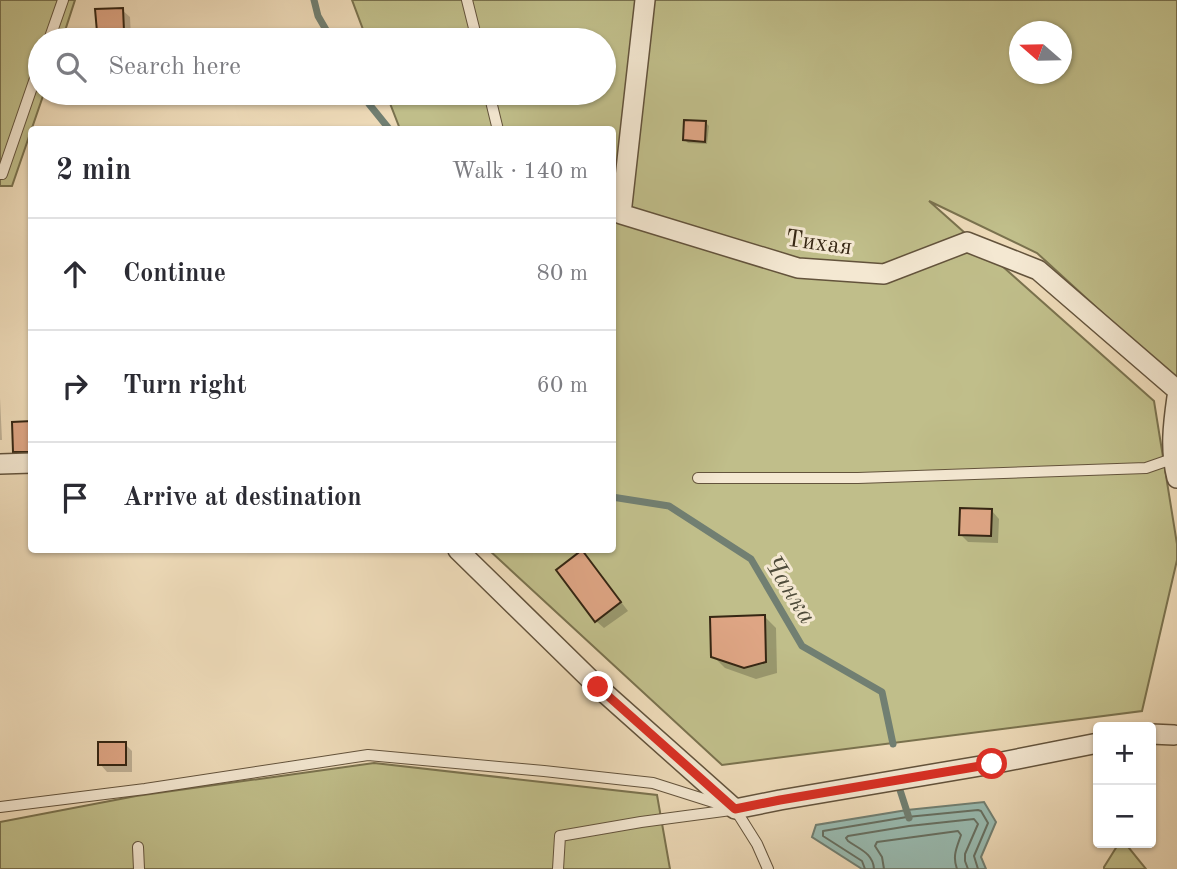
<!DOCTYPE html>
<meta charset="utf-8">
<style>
:root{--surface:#fff;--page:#f2f2f3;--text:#2b2b33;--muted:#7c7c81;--line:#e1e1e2}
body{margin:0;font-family:"Old Standard TT",serif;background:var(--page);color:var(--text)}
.controls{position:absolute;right:21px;bottom:21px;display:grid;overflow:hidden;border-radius:7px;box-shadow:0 2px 5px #0004}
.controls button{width:63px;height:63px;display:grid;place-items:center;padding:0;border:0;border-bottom:2px solid var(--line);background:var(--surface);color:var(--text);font:35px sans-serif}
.compass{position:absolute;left:1009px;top:21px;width:63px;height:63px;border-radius:50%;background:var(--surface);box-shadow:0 2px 5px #0004;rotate:290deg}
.stop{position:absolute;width:21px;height:21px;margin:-16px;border:5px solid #d93025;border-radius:50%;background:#fff}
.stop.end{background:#d93025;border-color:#fff;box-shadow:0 2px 7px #0008}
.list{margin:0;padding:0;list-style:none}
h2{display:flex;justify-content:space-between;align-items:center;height:91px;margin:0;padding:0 28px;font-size:30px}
h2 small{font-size:23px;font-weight:400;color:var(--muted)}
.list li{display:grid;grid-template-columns:46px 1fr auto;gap:21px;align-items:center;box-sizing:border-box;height:112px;padding:0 28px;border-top:2px solid var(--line)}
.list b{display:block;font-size:26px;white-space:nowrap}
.list em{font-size:23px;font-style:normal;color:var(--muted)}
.icon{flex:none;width:38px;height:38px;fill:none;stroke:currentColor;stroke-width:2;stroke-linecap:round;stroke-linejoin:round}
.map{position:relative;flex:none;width:1177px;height:869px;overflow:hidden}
.search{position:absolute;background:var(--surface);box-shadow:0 2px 5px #0004;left:28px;top:28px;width:588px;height:77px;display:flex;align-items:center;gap:18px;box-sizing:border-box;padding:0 24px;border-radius:38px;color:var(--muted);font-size:26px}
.panel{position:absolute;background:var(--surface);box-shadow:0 2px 5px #0004;left:28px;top:126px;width:588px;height:427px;border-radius:7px}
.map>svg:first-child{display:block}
</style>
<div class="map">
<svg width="1177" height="869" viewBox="0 0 1177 869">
<rect width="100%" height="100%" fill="#eedbb9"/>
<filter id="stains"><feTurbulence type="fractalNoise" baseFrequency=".00286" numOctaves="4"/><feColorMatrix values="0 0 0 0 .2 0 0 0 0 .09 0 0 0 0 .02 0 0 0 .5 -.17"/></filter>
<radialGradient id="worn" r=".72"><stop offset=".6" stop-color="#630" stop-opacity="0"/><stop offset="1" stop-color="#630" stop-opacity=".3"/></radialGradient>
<!-- green -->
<path fill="#c0be8a" stroke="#7a724e" stroke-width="2" fill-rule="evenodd" d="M0 0H75L62 40H40V93H44L12 186H0Z
M352 0H1177V381L1037 253 929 201 1154 401 1177 544V560L1142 711 722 765 489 550H612V130L400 129 386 93H604V40H367ZM1020 32H1062V74H1020Z
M374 763 657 795 670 869H0V822L136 796Z
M1119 843H1125L1146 869H1104V867Z"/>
<!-- water -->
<path fill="#99bbb1" stroke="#717f72" stroke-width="2" d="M984 802 996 822 981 857 986 869H862L812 837 816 825 907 810Z"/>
<!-- shadow -->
<path fill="#0003" d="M122 10 130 17 131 38 106 39 98 31Z
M706 123 709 126 707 144 688 143 685 140Z
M0 398 2 440H0Z
M32 423V459H22L15 452Z
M992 511 999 519 998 543 968 542 960 534Z
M589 560 628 611 604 628 596 621 558 571Z
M765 617 776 628 777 673 756 679 725 668 713 656Z
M125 744 132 751V772H107L100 764Z"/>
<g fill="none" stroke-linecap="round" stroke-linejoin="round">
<!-- shore -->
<path stroke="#677062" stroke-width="2" d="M865 869 862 861 823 836V831L907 817 978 810 981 811 988 823 974 856 978 869
M874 869C873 853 859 849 848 841L846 838 848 836 909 826 974 819 978 824 965 854V861L968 869
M884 869 882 857 875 846 877 842 958 831 961 835C957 847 952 856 957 869"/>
<!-- stream -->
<path stroke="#717f72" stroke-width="7" d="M314 0 318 16 332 40
M363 93 369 104 390 130
M612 497 669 506 751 559 802 646 882 692 893 744
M900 790 909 818"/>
</g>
<!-- building -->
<path fill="#dea584" stroke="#352613" stroke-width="2" d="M123 8 124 31 97 32 95 9Z
M684 120 706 121 705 142 683 140Z
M32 421V452H13L12 422Z
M960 508 992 509 991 536 959 535Z
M582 550 621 602 595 622 556 570Z
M765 615 766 662 744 668 711 657 710 617Z
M98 742H126V765H98Z"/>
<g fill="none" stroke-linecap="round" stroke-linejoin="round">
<!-- service casing -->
<g stroke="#63533c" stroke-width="12">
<path id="service" d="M467 0 477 40
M49 40 63 0
M489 93 498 130
M0 174H2L40 64
M698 478H858L1146 468 1172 459
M0 807 145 789 368 755 544 771 653 783 735 809 757 844 768 869
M138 847 139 869
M558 869 560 836 641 822 731 810"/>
</g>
<!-- minor casing -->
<g stroke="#63533c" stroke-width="22">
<path id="minor" d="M645 0 621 214 798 268 884 274 967 242 1038 270 1177 390
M1177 397C1173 425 1170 450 1177 478
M0 464 32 463
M458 550 598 687 735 809 780 800 992 764 1098 743
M1151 734 1174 735"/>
</g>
<!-- service -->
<use href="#service" stroke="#f4e8d2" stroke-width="10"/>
<!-- minor -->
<use href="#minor" stroke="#f4e8d2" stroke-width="19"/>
</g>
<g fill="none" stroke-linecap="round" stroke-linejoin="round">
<!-- route -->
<path stroke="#d93025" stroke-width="9" d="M598 687 735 809 780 800 992 764"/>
</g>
<g text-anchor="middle" stroke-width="6" stroke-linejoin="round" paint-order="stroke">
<!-- street labels -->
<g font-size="24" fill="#352613" stroke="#f4e8d2">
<text transform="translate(819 242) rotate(8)" y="8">Тихая</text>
</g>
<!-- water labels -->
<g font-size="26" font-style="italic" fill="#4e4b3a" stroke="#f4e8d2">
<text transform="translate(791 589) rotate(58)" y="9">Чанка</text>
</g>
</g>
<rect width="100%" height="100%" filter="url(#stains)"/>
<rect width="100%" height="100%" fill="url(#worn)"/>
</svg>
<div class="controls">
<button>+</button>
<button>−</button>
</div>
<svg class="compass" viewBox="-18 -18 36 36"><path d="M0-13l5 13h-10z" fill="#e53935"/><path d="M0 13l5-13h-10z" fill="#7c7c81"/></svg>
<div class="stop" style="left:992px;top:764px"></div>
<div class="stop end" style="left:598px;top:687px"></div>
<div class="search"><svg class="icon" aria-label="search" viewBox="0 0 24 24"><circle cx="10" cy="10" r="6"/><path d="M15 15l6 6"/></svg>Search here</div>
<section class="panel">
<h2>2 min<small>Walk · 140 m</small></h2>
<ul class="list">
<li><svg class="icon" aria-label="ahead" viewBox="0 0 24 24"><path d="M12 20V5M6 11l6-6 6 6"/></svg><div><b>Continue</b></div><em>80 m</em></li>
<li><svg class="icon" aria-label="right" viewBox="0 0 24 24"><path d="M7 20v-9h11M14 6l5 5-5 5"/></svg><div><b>Turn right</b></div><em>60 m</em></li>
<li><svg class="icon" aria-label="arrive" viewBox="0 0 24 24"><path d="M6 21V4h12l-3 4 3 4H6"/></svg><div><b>Arrive at destination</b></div></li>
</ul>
</section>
</div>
